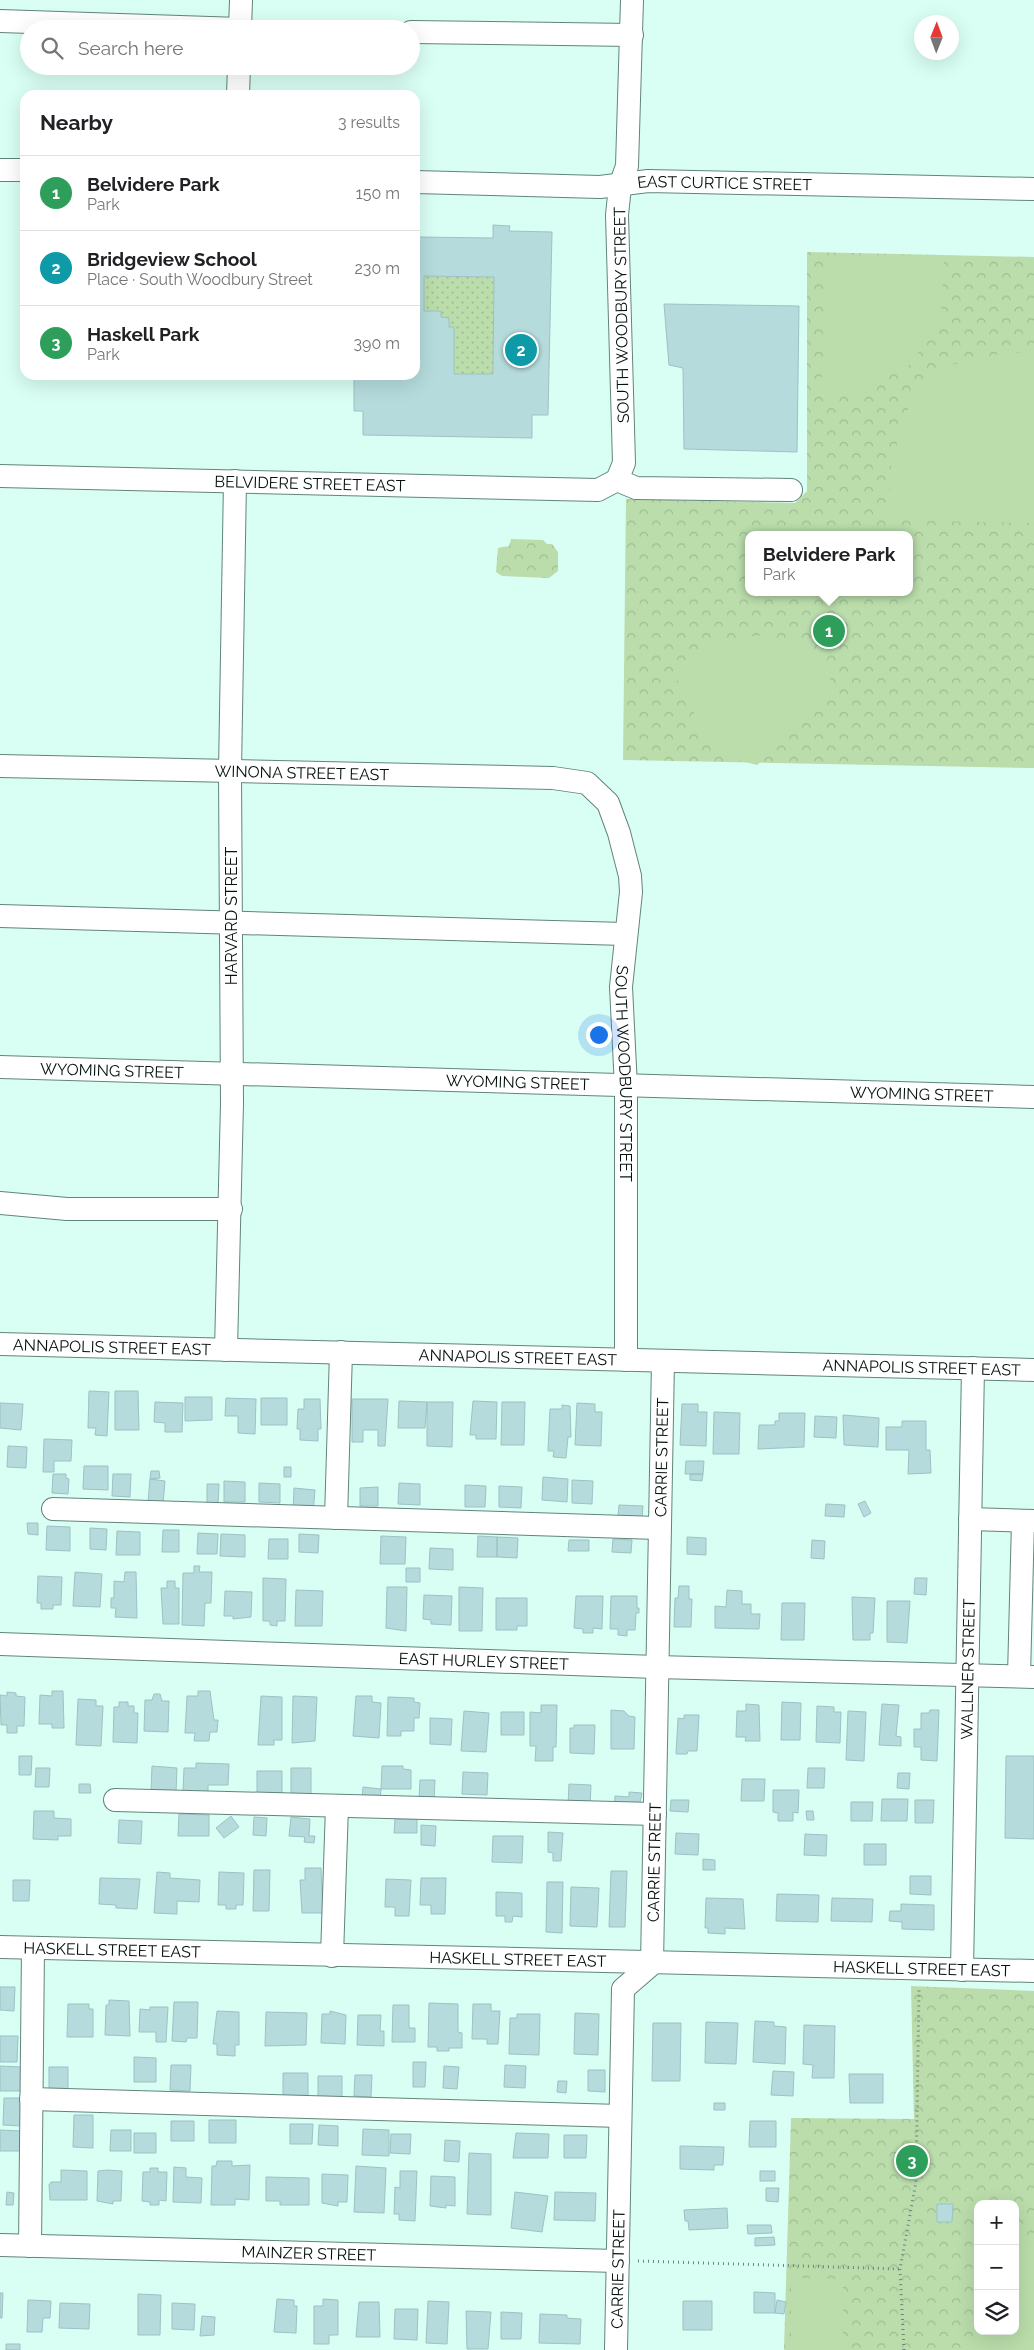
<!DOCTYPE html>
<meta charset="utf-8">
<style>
:root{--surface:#fff;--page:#f6f6f6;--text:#202124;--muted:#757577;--line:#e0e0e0;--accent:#1a73e8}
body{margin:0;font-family:Raleway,sans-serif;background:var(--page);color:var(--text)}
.controls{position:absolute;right:15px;bottom:15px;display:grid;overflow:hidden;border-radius:10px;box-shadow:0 5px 20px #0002}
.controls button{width:45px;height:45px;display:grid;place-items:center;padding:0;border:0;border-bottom:1px solid var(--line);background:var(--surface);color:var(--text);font:25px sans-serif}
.compass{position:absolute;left:914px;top:15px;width:45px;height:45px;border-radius:50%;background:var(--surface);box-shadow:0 5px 20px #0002;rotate:1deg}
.you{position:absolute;left:598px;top:1034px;width:18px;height:18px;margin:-12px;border:4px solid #fff;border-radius:50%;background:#1a73e8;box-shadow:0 0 0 8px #1a73e833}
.badge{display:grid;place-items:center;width:32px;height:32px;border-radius:50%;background:var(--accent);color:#fff;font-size:16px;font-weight:700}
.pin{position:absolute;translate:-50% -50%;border:2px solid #fff;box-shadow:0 1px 5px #0006}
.popup{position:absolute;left:745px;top:531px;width:168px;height:65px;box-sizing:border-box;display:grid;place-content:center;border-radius:10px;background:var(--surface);filter:drop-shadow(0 1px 4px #0005);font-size:16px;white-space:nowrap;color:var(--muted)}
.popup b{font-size:19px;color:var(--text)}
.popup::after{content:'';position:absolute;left:50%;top:100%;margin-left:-10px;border:10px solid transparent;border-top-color:var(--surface)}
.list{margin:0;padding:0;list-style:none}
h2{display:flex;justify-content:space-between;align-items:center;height:65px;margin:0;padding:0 20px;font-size:21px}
h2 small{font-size:16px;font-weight:400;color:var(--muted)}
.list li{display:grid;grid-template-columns:32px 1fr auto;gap:15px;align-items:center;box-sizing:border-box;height:75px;padding:0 20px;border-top:1px solid var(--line)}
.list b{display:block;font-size:19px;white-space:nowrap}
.list p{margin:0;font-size:16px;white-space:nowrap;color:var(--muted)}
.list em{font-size:16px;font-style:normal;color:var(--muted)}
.icon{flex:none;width:28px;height:28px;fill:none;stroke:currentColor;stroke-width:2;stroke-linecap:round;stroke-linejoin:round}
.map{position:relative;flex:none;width:1034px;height:2350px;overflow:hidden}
.search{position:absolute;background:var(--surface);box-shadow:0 5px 20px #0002;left:20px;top:20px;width:400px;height:55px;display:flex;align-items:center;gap:12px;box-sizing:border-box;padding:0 18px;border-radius:28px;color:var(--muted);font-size:19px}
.panel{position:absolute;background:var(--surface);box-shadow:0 5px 20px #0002;left:20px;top:90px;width:400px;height:290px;border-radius:15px}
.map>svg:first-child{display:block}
</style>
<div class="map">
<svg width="1034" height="2350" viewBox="0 0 1034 2350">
<defs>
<pattern id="grass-dots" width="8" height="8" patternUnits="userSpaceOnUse" patternTransform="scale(1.25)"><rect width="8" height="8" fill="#baddab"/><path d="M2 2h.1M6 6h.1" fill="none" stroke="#9ebd92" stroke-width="1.8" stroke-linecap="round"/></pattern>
<pattern id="forest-crowns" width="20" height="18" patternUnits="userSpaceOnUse" patternTransform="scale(1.25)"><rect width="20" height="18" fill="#baddab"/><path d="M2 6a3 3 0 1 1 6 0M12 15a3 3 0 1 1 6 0" fill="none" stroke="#9ebd92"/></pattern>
</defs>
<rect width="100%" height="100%" fill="#d9fef4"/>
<!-- grass -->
<path fill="url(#grass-dots)" d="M424 276 494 277 493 374H454V328L449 327V318L441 317V311H424Z"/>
<!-- forest -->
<path fill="url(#forest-crowns)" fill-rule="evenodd" d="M807 252 1034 257V768L623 760 626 499 795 503 807 491ZM749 535H909V592H749Z
M511 539 543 540 547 544H552L558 552V571L549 578 502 576 496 572 498 548 509 546Z
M911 1986 1034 1991V2350H784L791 2118 914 2119ZM978 2204H1015V2331H978Z"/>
<!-- pitch -->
<path fill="#baddab" d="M840 255 944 260 941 318 911 364 864 390 821 391 827 269Z
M1034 352V523L889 520 891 463 911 400 952 365 1003 353Z
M763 635 811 648 838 692 757 765 715 754 673 671 708 641Z
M972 2239H978V2331H1015V2240L1034 2245V2350H974Z
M791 2278 843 2279V2350H791Z"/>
<!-- building -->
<path fill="#b5dbdc" stroke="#9cc2c3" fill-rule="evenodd" d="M493 225 510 226 509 231 552 232 548 415H532V438L363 435V411H354V375H415V237L493 238ZM424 276 494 277 493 374H454V327H449V318L441 317V311H424Z
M664 304 799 306 797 452 684 449 683 368 669 365Z
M89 1391 109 1392 107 1436 95 1435 96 1428H88Z
M115 1391H138L139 1430H115Z
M185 1397H212V1420L185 1421Z
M226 1398 256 1399 255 1434 238 1433V1416H225Z
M261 1398H287V1425H261Z
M304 1399H320L321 1429H318V1441L300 1440V1429H297L298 1409H304Z
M352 1399H388L385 1446H378V1430H363V1442H352Z
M399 1401 427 1402 425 1428H398Z
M473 1401 497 1402 496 1439H476V1435H470Z
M155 1402 183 1403 182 1432H165V1423L154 1422Z
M427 1402H453L452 1447 427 1446Z
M502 1402H525L524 1445H501Z
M0 1403 23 1404 21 1430 0 1428Z
M577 1403 595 1404V1412H602L601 1446 575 1445Z
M682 1404H698V1412H707L706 1446 680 1445Z
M562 1405 570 1406 571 1437H568L566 1458 553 1457 554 1451H548L550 1409H562Z
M714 1412 740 1413 739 1454H713Z
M779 1413H805L804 1447 758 1449 759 1425H775V1421H779Z
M843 1415 879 1418 878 1447 844 1445Z
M815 1416 837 1417 836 1438 814 1437Z
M902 1421H926V1450H930L931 1473 908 1474 909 1450H886V1427H902Z
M44 1439 72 1440 71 1461H54V1472H43Z
M8 1446 27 1447 26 1468 7 1467Z
M686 1461H704L703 1474H685Z
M84 1466H108V1490L83 1489Z
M284 1467H291V1477H284Z
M151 1471H159L160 1478 150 1479Z
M53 1474H66V1478L69 1479 68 1494 52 1493Z
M113 1474H131L130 1497 112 1496Z
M690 1474H703L702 1481 690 1480Z
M543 1477 568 1479 567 1502 542 1500Z
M150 1479 165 1481 163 1504 148 1502Z
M572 1480 593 1481 592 1504 572 1503Z
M224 1481 245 1482V1502H224Z
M259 1483 280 1484V1503L259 1502Z
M399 1483 420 1484V1505L398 1504Z
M207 1484H219L218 1505H207Z
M465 1485 486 1486 485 1507H465Z
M499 1486 522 1487 521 1508 499 1507Z
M378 1487V1506H360V1488Z
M294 1488 315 1490 313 1513 293 1512Z
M865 1501 871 1513 864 1517 858 1504Z
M826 1504 845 1505 844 1517 825 1516Z
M619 1505 643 1506 642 1518 618 1517Z
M27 1523H38V1535L28 1534Z
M47 1526 70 1527V1551L46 1550Z
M90 1528 107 1529 106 1550 90 1549Z
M163 1530H179V1552H162Z
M117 1531 140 1532V1555H116Z
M198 1533 218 1534 217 1554H197Z
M221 1534 245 1535V1557L220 1556Z
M299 1534 319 1535 318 1553 299 1552Z
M381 1536 406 1537 405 1564H380Z
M478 1536 497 1537V1557H477Z
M497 1537 518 1538 517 1558 497 1557Z
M687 1537 706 1538V1555L687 1554Z
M269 1539H288V1559H268Z
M613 1539 632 1540 631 1553 612 1552Z
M569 1540H589V1551H568Z
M812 1540 825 1541 824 1559 811 1558Z
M430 1548 453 1549V1570L429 1569Z
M194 1566H200L199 1572H212L211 1603H205L204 1626 182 1625 183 1573H194Z
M406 1568H420V1582H406Z
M75 1572 102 1574 100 1607 73 1606Z
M125 1572H136L137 1618 115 1617 116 1608H111V1598H114V1581L124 1582Z
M38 1576 62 1577 61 1605H53V1609H41V1603H37Z
M263 1578 286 1579 285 1621H277V1626L270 1625V1621H263Z
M915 1578H927L926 1595 914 1594Z
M167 1581H175V1588H179V1624H163L161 1588H167Z
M679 1586H689V1599H692L691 1627H674L675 1598H678Z
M387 1587H407L406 1631 386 1628Z
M459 1587 483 1588 482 1631H459Z
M296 1590 323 1591 322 1626H295Z
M727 1590 742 1591V1604H751V1614H760L759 1629 715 1628V1606L726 1607Z
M225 1591 252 1592 251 1617 233 1619V1616H224Z
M424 1595 452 1596 451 1625 431 1624V1620L423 1619Z
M576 1596H603L602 1629 593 1628V1633H583V1629L574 1628Z
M611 1596H637V1608H639V1613H636L635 1630H627V1636L618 1635V1629H610Z
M852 1597 875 1598 873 1633H870V1640H853Z
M496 1598H527V1626H517V1630H496Z
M887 1601H910L907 1643 887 1642Z
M782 1603H805L804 1640H781Z
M52 1691H63L64 1728H52V1724H39L40 1695 52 1696Z
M198 1691H210L214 1720H218L217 1732H210L209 1741H194L195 1733H185L187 1696H198Z
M7 1692 16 1693V1696L25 1697 24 1726H17V1733H7V1725H1L0 1695 7 1696Z
M154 1694H160L162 1701H169L168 1732 144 1731 145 1700H152Z
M261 1696 282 1697V1740H274V1745H258Z
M293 1696 317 1697 315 1741 292 1743Z
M356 1696H372V1702L381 1703 379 1738 353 1736Z
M388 1697 414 1698V1702L420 1703 419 1718H414V1731H401V1736H387Z
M78 1699 96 1700V1706H103L101 1746 76 1745Z
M119 1702H128V1706H134V1713H138L137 1743 113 1742 114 1707H119Z
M782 1702 801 1703 800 1740H781Z
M746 1704 759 1705 760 1741H745L746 1737H736L737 1711H746Z
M882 1704 899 1705 896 1736 901 1737V1746L879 1745Z
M541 1705H557L556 1747H553V1761H535L536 1746H530V1712L541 1713Z
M817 1706 834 1707V1712H841L840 1743 816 1742Z
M611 1710 624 1711 629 1716 635 1717 634 1749H611Z
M930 1710H939L937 1761 921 1760V1747H914V1729H921V1713H929Z
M464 1711 489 1713 486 1752 461 1751Z
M848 1711 866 1712 864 1761 846 1760Z
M501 1712H524V1735H501Z
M684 1715H699L697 1751H688L687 1754H676L678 1718 684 1719Z
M430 1718 452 1719 451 1745 430 1744Z
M574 1725H595L594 1754 570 1753V1728H574Z
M19 1756H32L31 1775H19Z
M1006 1756H1034V1839L1005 1838Z
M196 1763 229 1764 228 1785H208V1792L183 1791 184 1768H196Z
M152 1766 177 1768 176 1793 151 1792Z
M382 1766H403V1769L411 1770V1789H381Z
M36 1768H50L49 1787H35Z
M291 1768H311V1797H291Z
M808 1768H825L824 1788H807Z
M257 1771H282V1793H257Z
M463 1772 488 1773 487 1795 462 1794Z
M898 1773H910L909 1789 897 1788Z
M742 1779H765L764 1801H741Z
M420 1780H435L434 1800 419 1799Z
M79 1784H90L91 1793H79Z
M569 1784 591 1785 590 1807 568 1805Z
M363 1787 381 1789 380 1801H362Z
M773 1790H799L798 1813 793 1812V1821H778V1813L773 1812Z
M629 1792 642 1793 638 1812 614 1810 615 1796 629 1797Z
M882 1799H908L907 1821H881Z
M671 1800H689L688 1812 670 1811Z
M915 1800H934L933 1823H915Z
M851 1802H873L872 1821H851Z
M34 1811H54V1818L71 1819V1836H58V1840L33 1839Z
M806 1811H813L814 1820H807Z
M179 1814 209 1815V1836H178Z
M231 1816 239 1827 224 1838 216 1828Z
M254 1817 267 1818 266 1836 253 1835Z
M291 1817 310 1819 309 1836H315L314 1843 304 1842 305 1837 289 1836Z
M395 1819H417V1833H394Z
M119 1820 142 1821 141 1844 118 1843Z
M421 1825 436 1826 435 1846 421 1845Z
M548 1832 563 1833 561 1861H553V1853L548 1852Z
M676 1833 699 1834 698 1855 675 1854Z
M805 1834 827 1835 826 1856 804 1855Z
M493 1836H523L522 1863 492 1862Z
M864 1844H886V1865H864Z
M703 1859 715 1860V1870H703Z
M305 1868H321L323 1913H302L300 1880H305Z
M254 1870H270L269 1911H253Z
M611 1871H627L625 1927H609Z
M157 1872 170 1873V1878L200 1880 199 1902 177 1901V1914L154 1913Z
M219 1872 244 1873 243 1905H236V1909H226V1905H218Z
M910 1876H931V1895L910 1894Z
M100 1878 140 1879 137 1909 116 1908V1905L99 1904Z
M421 1878H446L445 1914H431V1905H420Z
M386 1879 411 1880 409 1916H395V1907H385Z
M13 1880H30L29 1901H13Z
M547 1882H563L562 1933 546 1932Z
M571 1887 599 1888 597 1927 570 1926Z
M496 1892 522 1893V1917L513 1916 512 1922H505V1916H496Z
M777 1894 819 1895 818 1922 776 1921Z
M706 1898 743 1899 745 1929 725 1928V1934L708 1933V1928H705Z
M832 1898 873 1899 872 1922 831 1921Z
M901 1904 934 1905V1930L902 1929V1922L889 1921 890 1911H901Z
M0 1987H15L14 2011 0 2010Z
M109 2000 129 2001 130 2036 105 2035 106 2005H109Z
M174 2002H198L197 2038H187L186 2042 172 2041Z
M429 2003 458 2004V2032L462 2033V2048H449V2051H437V2047H428Z
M68 2004H89V2009H93V2037H67Z
M473 2004H491V2011H500L498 2044H487V2039H472Z
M393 2005H409V2028H415V2042H392Z
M150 2007H168L166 2042H156V2032H139L140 2009 150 2010Z
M217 2011 239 2012V2045H235V2056L217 2055V2044H213Z
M330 2011 346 2015 345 2044 321 2043 322 2014H330Z
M266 2012 307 2013 306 2045 265 2046Z
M575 2013 599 2014 598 2055 574 2054Z
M517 2014H540L539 2055 509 2054 510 2018H517Z
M358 2015H381L380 2031H384V2046L357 2045Z
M755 2021 774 2022V2026L786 2027 785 2064 753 2062Z
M706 2022 738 2023 736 2064 705 2063Z
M653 2023H681L680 2081H652Z
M804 2025 835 2026 834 2078H812L813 2065 803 2064Z
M0 2036H18L17 2062H0Z
M134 2057 156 2058V2082H134Z
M413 2062H426L425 2087H413Z
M171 2065H191L190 2091 170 2090Z
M505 2065 526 2066 525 2088 504 2087Z
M0 2066 22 2067 21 2091H0Z
M444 2066 459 2067 457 2089 443 2088Z
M49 2067H68V2089H49Z
M588 2070H605V2092L588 2091Z
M773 2071 794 2072 793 2096 771 2095Z
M283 2073H308V2100H283Z
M849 2074H883V2103H850Z
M355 2075H372L371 2097 354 2096Z
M318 2076H342V2100L318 2099Z
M558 2081H567L566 2093 557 2092Z
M4 2098H24L22 2126 3 2125Z
M714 2103H725V2110H714Z
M74 2115H93V2148L73 2147Z
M209 2120H236V2143H209Z
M171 2121H194V2141H171Z
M750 2121H776V2147H749Z
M290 2124H313L312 2144H290Z
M319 2125 338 2126V2146L318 2145Z
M363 2129 389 2130V2156L362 2155Z
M0 2130 21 2131V2151H0Z
M111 2130H131V2151H110Z
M134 2133H156V2153H134Z
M516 2133 549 2134 548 2158H513Z
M391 2134H411L410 2154 390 2153Z
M564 2135H587L586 2158H564Z
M445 2140 460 2141 459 2162 444 2161Z
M680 2146 724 2147 723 2165H714V2170L680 2169Z
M469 2153 491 2154V2215L467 2214Z
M217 2161H232V2166L250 2165 249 2200 235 2199V2205H211L212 2166H216Z
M356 2166 386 2168 384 2213 354 2212Z
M174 2167 186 2168V2177L202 2178 201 2203 173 2202Z
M150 2168H158V2172H167L166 2201 159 2200V2205H150V2202L142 2201 143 2172H150Z
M61 2170 87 2171V2200H50L49 2185 51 2182H61Z
M107 2170 122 2171 121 2201H113V2204L97 2201 98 2171Z
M400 2171H417L415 2221 399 2220V2214H394L395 2187 400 2188Z
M760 2171H775V2181H760Z
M322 2174 348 2175 347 2202H338V2206L322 2203Z
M431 2176 455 2177V2206L446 2205V2208L430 2206Z
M266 2177 309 2178V2205H280V2201H266Z
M766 2188H779L778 2202 766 2201Z
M7 2192 14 2193 13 2205H6Z
M515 2192 548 2196 542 2232 511 2228Z
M555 2192 596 2193 595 2221 554 2220Z
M937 2204H953L952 2222H937Z
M727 2208 728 2228 689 2230 688 2221H685L684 2210Z
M747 2225H771L772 2233 748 2234Z
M774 2237 775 2245 755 2246V2238Z
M754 2292 775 2293V2313H754Z
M0 2293H3L2 2318H0Z
M138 2294 161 2295 160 2335H138Z
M277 2299 294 2300V2306H297L296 2333 274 2332Z
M323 2299 338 2300V2335H329V2344H314V2306H323Z
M28 2300 51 2301 50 2318H43L42 2332H27Z
M777 2300 786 2302 784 2314 775 2313Z
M428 2301 449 2302 447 2344 426 2343Z
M683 2301H712V2330H683Z
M359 2302H379L380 2337H356Z
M60 2303 90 2304 89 2329 59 2328Z
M172 2303 195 2304 194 2330 172 2329Z
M395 2309H418L417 2340 394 2339Z
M466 2311 491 2312 488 2349H467Z
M501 2312 522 2313 521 2339H501Z
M540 2314 567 2315V2318L581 2319 580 2344 539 2343Z
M202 2316 215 2317 214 2335 200 2336Z
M6 2344H20V2350H6Z"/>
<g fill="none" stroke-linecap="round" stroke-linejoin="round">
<!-- minor casing -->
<g stroke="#62847b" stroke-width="24">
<g id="minor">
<path d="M0 21 240 29"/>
<path d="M240 29 241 0"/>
<path d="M411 32 632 35"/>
<path d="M238 95 239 66"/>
<path d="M0 170H25"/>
<path id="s1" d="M415 182 600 187 648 181 1034 189"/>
<path id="s2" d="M0 476 598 490 617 480"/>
<path d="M617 480 624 463 617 215 620 186 627 166 632 0"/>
<path d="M617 480 636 488 791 490"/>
<path id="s3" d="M0 766 553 778 587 783 608 803 619 833 630 876 631 892 621 987 626 1087V1360"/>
<path d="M0 916 625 934"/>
<path id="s4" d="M0 1067 1034 1097"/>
<path d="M0 1203 67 1209H231"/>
<path id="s5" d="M0 1344 1034 1370"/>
<path d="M226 1350 232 1103 230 771 235 481"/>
<path d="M53 1509 658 1528"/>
<path d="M336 1518 341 1352"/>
<path d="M970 1519 1034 1521"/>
<path id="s6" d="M0 1644 656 1667 1034 1677"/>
<path d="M1019 1676 1023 1521"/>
<path d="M115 1800 655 1814"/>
<path id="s7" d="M0 1947 1034 1971"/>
<path d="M332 1956 337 1806"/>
<path id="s8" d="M962 1970 973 1368"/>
<path d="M31 2099 620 2116"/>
<path id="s9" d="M0 2245 618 2261"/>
<path d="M30 2246 33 1948"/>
<path id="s10" d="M616 2350 623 1989 652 1964 663 1361"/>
</g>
</g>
<!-- path -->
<path stroke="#6c847d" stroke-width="3" stroke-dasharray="1 4" stroke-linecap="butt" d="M638 2261 900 2269
M904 2350 900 2269 916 2182 919 1989"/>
<!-- minor -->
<use href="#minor" stroke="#fff" stroke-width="22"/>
</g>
<g text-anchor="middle" stroke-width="4.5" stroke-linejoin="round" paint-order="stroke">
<!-- street labels -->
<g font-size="16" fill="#05110e" stroke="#fff">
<text dy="6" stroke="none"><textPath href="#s1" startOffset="310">EAST CURTICE STREET</textPath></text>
<text transform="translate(621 315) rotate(-91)" y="6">SOUTH WOODBURY STREET</text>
<text dy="6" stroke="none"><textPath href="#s2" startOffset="310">BELVIDERE STREET EAST</textPath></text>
<text dy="6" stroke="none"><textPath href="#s3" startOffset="302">WINONA STREET EAST</textPath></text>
<text transform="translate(231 916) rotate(-90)" y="6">HARVARD STREET</text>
<text dy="6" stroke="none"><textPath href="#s4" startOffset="112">WYOMING STREET</textPath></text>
<text dy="6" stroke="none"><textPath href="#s3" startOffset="891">SOUTH WOODBURY STREET</textPath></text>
<text dy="6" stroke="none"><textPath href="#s4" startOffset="518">WYOMING STREET</textPath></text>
<text dy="6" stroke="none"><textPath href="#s4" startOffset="922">WYOMING STREET</textPath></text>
<text dy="6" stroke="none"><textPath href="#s5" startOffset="112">ANNAPOLIS STREET EAST</textPath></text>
<text dy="6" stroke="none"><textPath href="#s5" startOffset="518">ANNAPOLIS STREET EAST</textPath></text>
<text dy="6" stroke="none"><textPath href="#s5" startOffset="922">ANNAPOLIS STREET EAST</textPath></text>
<text dy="6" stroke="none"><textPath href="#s10" startOffset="906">CARRIE STREET</textPath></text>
<text dy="6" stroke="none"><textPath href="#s6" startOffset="484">EAST HURLEY STREET</textPath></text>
<text dy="6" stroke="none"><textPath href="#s8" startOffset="301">WALLNER STREET</textPath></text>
<text dy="6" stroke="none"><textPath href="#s10" startOffset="501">CARRIE STREET</textPath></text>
<text dy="6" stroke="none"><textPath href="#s7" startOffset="112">HASKELL STREET EAST</textPath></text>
<text dy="6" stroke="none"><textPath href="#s7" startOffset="518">HASKELL STREET EAST</textPath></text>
<text dy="6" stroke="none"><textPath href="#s7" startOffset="922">HASKELL STREET EAST</textPath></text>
<text dy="6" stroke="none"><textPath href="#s9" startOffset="309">MAINZER STREET</textPath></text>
<text dy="6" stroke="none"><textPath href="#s10" startOffset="81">CARRIE STREET</textPath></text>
</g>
</g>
</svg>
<div class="controls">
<button>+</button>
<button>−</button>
<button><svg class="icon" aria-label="layers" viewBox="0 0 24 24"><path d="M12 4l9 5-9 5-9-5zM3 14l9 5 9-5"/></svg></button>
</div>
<svg class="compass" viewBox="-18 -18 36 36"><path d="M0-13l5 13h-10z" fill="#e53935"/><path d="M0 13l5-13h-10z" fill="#757577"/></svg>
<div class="you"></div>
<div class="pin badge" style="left:829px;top:631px;background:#2e9e5b">1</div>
<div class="popup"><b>Belvidere Park</b>Park</div>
<div class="pin badge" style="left:521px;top:350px;background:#0f9aa8">2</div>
<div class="pin badge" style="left:912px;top:2161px;background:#2e9e5b">3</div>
<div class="search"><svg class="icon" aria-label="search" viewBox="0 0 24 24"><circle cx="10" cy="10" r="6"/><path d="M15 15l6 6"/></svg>Search here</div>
<section class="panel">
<h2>Nearby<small>3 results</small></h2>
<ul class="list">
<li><span class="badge" style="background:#2e9e5b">1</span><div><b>Belvidere Park</b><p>Park</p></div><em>150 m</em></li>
<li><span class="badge" style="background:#0f9aa8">2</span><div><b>Bridgeview School</b><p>Place · South Woodbury Street</p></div><em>230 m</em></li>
<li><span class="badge" style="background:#2e9e5b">3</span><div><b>Haskell Park</b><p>Park</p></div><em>390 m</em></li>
</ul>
</section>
</div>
